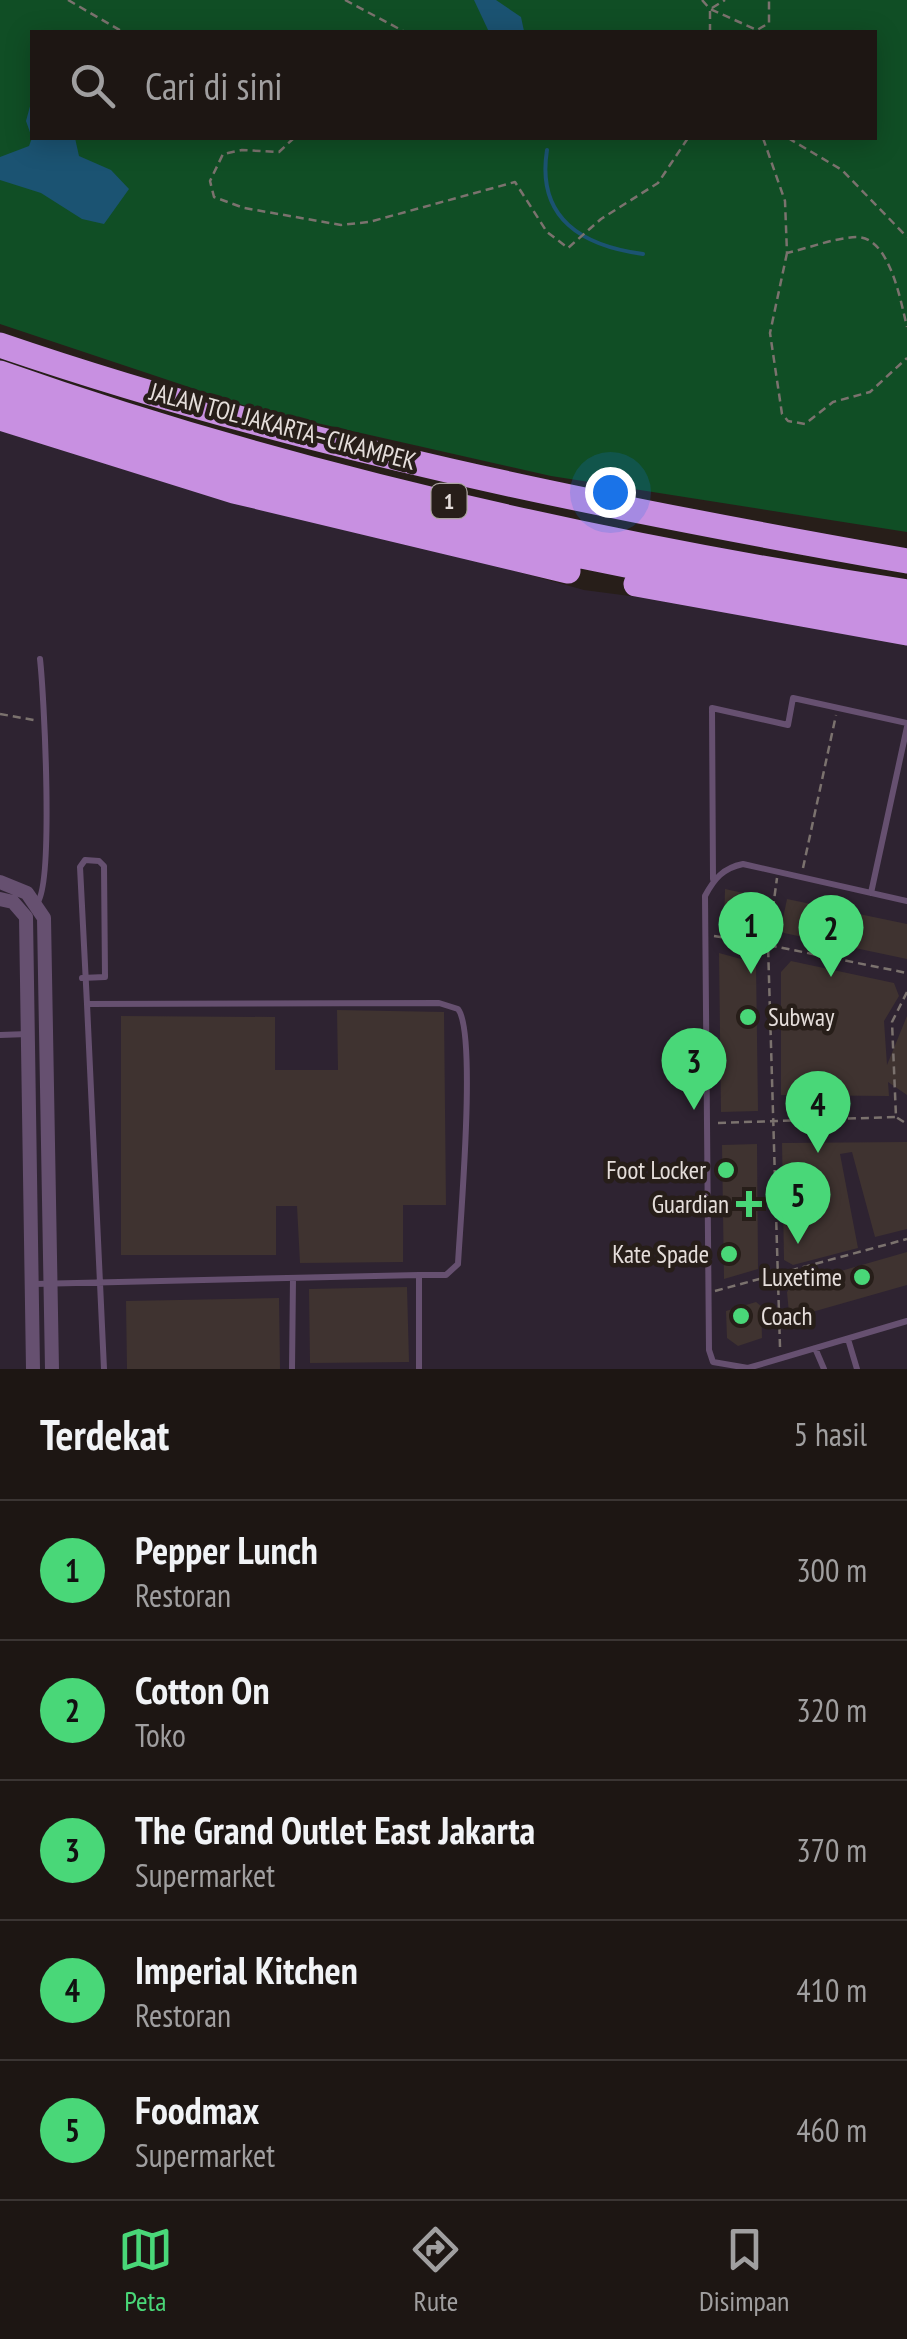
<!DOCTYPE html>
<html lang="id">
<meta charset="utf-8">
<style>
:root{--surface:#1d1613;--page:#251f1c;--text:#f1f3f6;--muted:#a09fa0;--line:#3b3533;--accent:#49d778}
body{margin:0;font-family:"PT Sans Narrow",sans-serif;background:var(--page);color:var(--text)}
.you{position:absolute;left:610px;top:492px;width:35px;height:35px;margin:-25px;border:8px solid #fff;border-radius:50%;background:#1a73e8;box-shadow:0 0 0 15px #1a73e833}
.badge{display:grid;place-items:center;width:65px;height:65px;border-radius:50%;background:var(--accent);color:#111;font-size:32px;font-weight:700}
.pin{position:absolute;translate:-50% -82px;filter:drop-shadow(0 2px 5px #0008)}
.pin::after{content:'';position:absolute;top:52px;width:35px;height:30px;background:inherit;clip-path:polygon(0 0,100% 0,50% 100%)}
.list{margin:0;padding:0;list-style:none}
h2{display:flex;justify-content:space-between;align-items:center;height:130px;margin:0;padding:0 40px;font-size:42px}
h2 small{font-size:32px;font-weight:400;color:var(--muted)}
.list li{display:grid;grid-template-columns:65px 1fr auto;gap:30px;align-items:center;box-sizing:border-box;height:140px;padding:0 40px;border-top:2px solid var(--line)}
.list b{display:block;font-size:38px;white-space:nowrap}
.list p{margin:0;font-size:32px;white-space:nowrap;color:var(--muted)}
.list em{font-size:32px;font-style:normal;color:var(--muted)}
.icon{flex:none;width:55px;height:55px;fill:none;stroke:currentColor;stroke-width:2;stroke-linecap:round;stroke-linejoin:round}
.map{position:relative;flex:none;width:907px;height:1369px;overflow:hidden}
.search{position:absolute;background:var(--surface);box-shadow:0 5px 25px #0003;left:30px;right:30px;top:30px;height:110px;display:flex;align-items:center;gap:25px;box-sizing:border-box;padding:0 35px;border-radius:0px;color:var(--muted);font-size:38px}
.sheet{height:830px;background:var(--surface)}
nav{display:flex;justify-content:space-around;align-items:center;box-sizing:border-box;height:140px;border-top:2px solid var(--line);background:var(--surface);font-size:28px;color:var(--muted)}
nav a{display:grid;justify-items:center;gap:5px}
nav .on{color:var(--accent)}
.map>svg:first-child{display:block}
</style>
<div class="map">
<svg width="907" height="1369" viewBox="0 0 907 1369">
<rect width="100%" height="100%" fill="#271e19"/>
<!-- industrial -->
<path fill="#2e2331" d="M0 429 584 590 907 632V1369H0Z"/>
<!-- green -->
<path fill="#104e25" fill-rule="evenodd" d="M0 0H907V532L551 476 255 409 0 324ZM32 32H874V138H32Z"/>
<!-- water -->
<path fill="#1b5372" d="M474 0H496L521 17 524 31 489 32Z
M32 99V138H75L79 156 111 170 129 189 104 224 82 219 41 193 0 180V157L29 146 32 138 26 121Z"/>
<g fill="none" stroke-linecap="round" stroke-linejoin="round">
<!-- stream -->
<path stroke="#1b5372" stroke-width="4" d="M547 150C536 219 583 246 643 254"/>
</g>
<!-- building -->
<path fill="#3f3330" d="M725 889 762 897 761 924 749 928 724 925Z
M787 899 907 924V959L784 933 781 928Z
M719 953 756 963 758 1111 721 1112Z
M791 961 894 983 899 996 884 1021 887 1065 907 1016V1095L888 1082 889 1096 781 1095V972Z
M337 1010 444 1012 446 1205H403V1262L300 1263 297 1206H276V1255H121V1016L275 1017V1070H338Z
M907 1142V1229L875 1237 852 1152 840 1154 858 1248 793 1265 784 1260 782 1143Z
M757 1144 758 1269 724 1279 722 1145Z
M907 1252V1285L798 1316 789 1313 787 1292 792 1285Z
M407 1287 409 1362 310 1363 309 1289Z
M279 1298 280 1369H127L126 1301Z
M756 1302 761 1306 762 1338 738 1346 727 1338 726 1311Z"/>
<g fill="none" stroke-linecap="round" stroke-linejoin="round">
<!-- path -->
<path stroke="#7b726e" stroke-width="2.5" stroke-dasharray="8 5" stroke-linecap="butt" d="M68 0 123 32
M345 0 405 32
M702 0 710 9 757 30 769 23V0
M712 8 725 0
M710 32V10
M294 138 279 152 242 150 223 154 210 181 214 197 244 208 341 225 369 222 515 182 547 232 568 248 601 219 658 183 688 138
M763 138 785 201 787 253C809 248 834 238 856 237 890 236 901 303 907 327
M788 138 842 170 907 237
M787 253 770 333 782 414 788 421 805 424 833 402 870 392 907 358
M0 714 34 720
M803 868 836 715
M714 936 768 945 777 878
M907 992 892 1022 896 1117 907 1124
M718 1123 896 1117
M715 1291 907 1239
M780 1347 768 945 907 973"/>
<!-- lane -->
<path stroke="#665070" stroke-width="6" d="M713 879 712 708 788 725 793 698 907 723
M871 893 907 727
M907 901 743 864C723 868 714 879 705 896L709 1350 713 1362 748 1368 907 1321
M37 903C54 884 44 695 40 659
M82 978 105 977 104 866 99 861 85 860 80 867 87 1004
M0 1035 28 1034
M34 1284 419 1275V1369
M848 1339 857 1369
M815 1348 824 1369
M104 1369 87 1004 439 1003 458 1009C477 1033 460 1223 458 1264L446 1275H419
M292 1369 293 1278"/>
<!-- street -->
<path stroke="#665070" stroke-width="14" d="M0 882 27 893 44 918 52 1369
M0 899 13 902 26 917 33 1369"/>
<!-- highway -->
<path stroke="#c890e1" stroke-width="25" d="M0 345C295 446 601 507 907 561
M0 373C292 476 601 545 907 592
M0 398C294 499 599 568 907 614
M0 418 234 491 568 571
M636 584 907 633"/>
</g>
<!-- markers -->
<g fill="#49d778" stroke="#271e19" stroke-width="4">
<circle cx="748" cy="1017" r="10"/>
<circle cx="726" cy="1170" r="10"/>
<path d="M744 1189h10v10h10v10h-10v10h-10v-10h-10v-10h10z"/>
<circle cx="729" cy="1254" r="10"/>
<circle cx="862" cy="1277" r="10"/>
<circle cx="741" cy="1316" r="10"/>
</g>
<g text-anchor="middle" stroke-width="9" stroke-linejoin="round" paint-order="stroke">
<!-- shield labels -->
<rect fill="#271e19" stroke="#aca4a1" stroke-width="2.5" x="431.5" y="484" width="35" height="34" rx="8"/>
<g font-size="22" font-weight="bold" fill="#e5dedb">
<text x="449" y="509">1</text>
</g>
<!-- street labels -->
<g font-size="25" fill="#e5dedb" stroke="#271e19">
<text transform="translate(283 426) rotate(15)" y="9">JALAN TOL JAKARTA–CIKAMPEK</text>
</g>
<!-- poi labels -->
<g font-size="25" fill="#e5dedb" stroke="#271e19" text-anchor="end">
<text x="768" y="1026" text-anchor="start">Subway</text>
<text x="706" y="1179">Foot Locker</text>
<text x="729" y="1213">Guardian</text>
<text x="709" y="1263">Kate Spade</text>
<text x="842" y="1286">Luxetime</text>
<text x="761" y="1325" text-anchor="start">Coach</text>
</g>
</g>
</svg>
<div class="you"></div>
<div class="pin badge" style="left:751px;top:974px">1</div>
<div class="pin badge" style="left:831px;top:977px">2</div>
<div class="pin badge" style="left:694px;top:1110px">3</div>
<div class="pin badge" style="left:818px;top:1153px">4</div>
<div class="pin badge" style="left:798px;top:1244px">5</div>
<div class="search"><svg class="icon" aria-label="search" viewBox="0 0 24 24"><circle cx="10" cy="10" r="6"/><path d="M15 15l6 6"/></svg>Cari di sini</div>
</div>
<section class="sheet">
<h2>Terdekat<small>5 hasil</small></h2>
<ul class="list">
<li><span class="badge">1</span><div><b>Pepper Lunch</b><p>Restoran</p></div><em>300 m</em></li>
<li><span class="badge">2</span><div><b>Cotton On</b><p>Toko</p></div><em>320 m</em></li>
<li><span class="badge">3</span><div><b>The Grand Outlet East Jakarta</b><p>Supermarket</p></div><em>370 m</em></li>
<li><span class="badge">4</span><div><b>Imperial Kitchen</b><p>Restoran</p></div><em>410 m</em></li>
<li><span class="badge">5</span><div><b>Foodmax</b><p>Supermarket</p></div><em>460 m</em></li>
</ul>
</section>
<nav>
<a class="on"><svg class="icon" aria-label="map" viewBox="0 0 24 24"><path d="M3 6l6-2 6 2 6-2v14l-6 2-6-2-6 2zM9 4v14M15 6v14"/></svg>Peta</a>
<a><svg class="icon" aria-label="directions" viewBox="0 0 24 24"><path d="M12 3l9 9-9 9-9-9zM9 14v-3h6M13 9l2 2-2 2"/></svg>Rute</a>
<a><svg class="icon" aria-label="saved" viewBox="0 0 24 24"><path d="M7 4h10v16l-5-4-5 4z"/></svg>Disimpan</a>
</nav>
